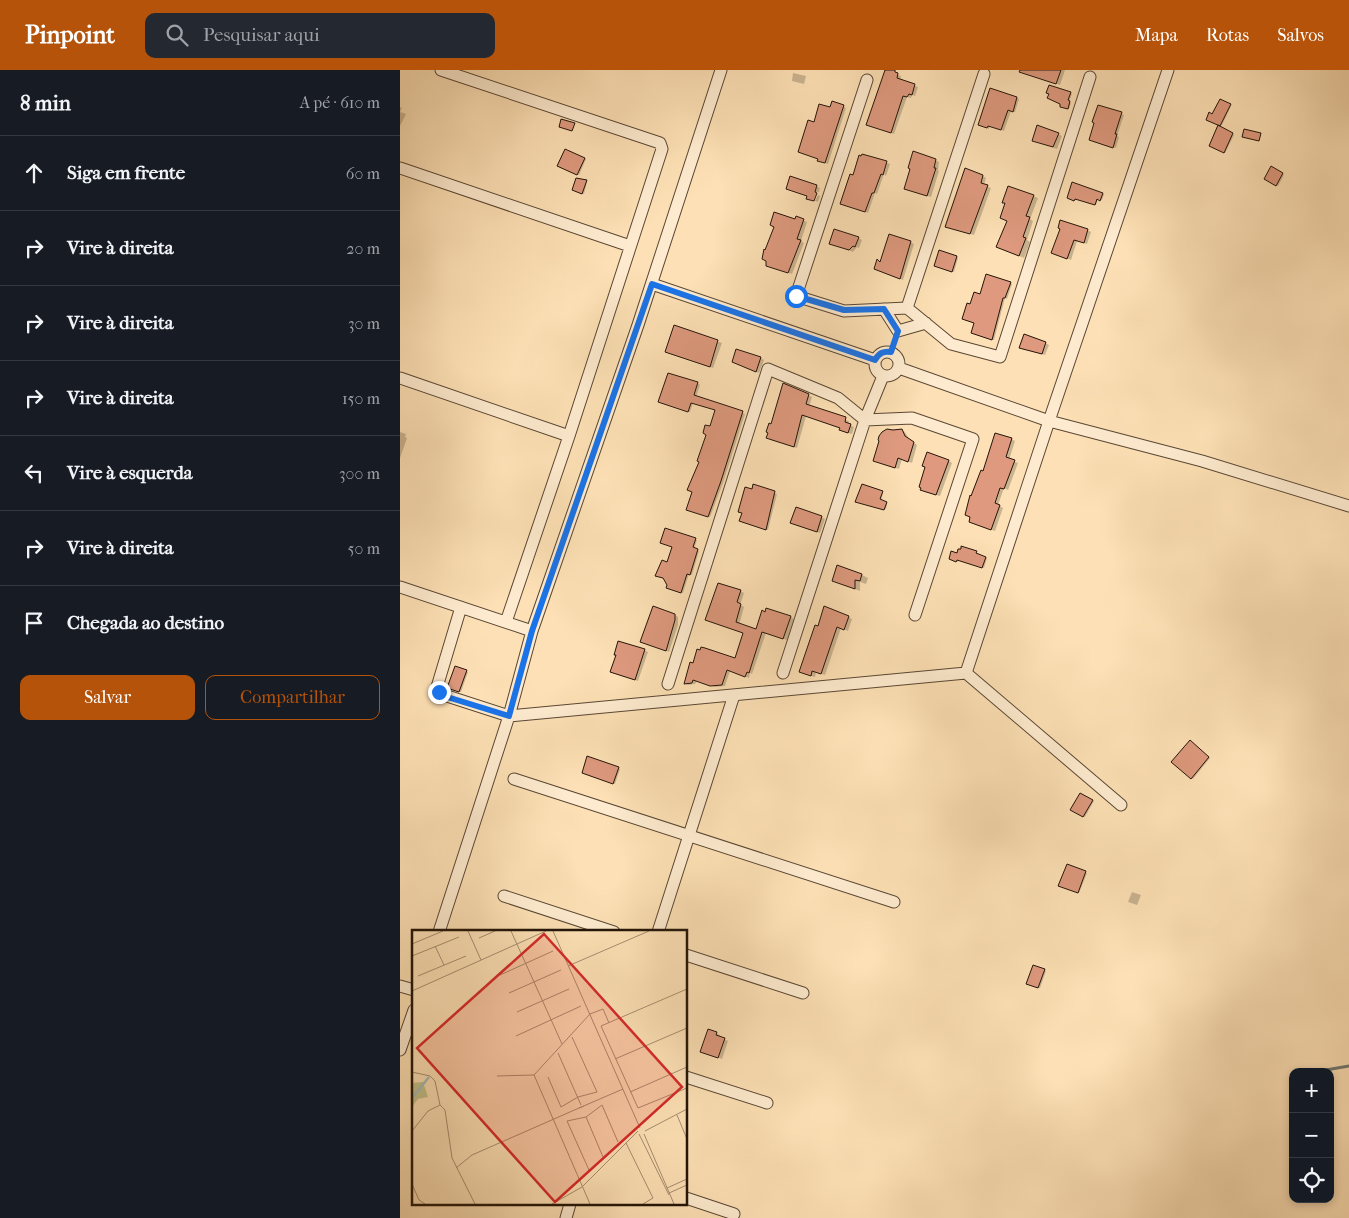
<!DOCTYPE html>
<html lang="pt">
<meta charset="utf-8">
<style>
:root{--surface:#171b24;--page:#242831;--text:#f1f3f6;--muted:#9ea1a6;--line:#363941;--accent:#b45309}
body{margin:0;font-family:"IM FELL French Canon",serif;background:var(--page);color:var(--text)}
.controls{position:absolute;right:15px;bottom:15px;display:grid;overflow:hidden;border-radius:10px;box-shadow:0 2px 8px #0003}
.controls button{width:45px;height:45px;display:grid;place-items:center;padding:0;border:0;border-bottom:1px solid var(--line);background:var(--surface);color:var(--text);font:25px sans-serif}
.stop{position:absolute;width:15px;height:15px;margin:-11px;border:4px solid #1a73e8;border-radius:50%;background:#fff}
.stop.end{background:#1a73e8;border-color:#fff;box-shadow:0 1px 5px #0008}
.list{margin:0;padding:0;list-style:none}
h2{display:flex;justify-content:space-between;align-items:center;height:65px;margin:0;padding:0 20px;font-size:21px}
h2 small{font-size:16px;font-weight:400;color:var(--muted)}
.list li{display:grid;grid-template-columns:32px 1fr auto;gap:15px;align-items:center;box-sizing:border-box;height:75px;padding:0 20px;border-top:1px solid var(--line)}
.list b{display:block;font-size:19px;white-space:nowrap}
.list em{font-size:16px;font-style:normal;color:var(--muted)}
.actions{display:flex;gap:10px;padding:15px 20px}
.actions a{flex:1;padding:11px 0;border:1px solid var(--accent);border-radius:10px;text-align:center;font-size:18px;color:var(--accent)}
.actions .main{background:var(--accent);color:#fff}
.icon{flex:none;width:28px;height:28px;fill:none;stroke:currentColor;stroke-width:2;stroke-linecap:round;stroke-linejoin:round}
.map{position:relative;flex:none;width:949px;height:1148px;overflow:hidden}
header{display:flex;align-items:center;gap:30px;box-sizing:border-box;height:70px;padding:0 25px;background:var(--accent);color:#fff}
header strong{font-size:24px}
nav{display:flex;gap:28px;margin-inline-start:auto;font-size:18px}
.search{width:350px;height:45px;background:var(--page);display:flex;align-items:center;gap:12px;box-sizing:border-box;padding:0 18px;border-radius:10px;color:var(--muted);font-size:19px}
main{display:flex}
aside{flex:1;background:var(--surface)}
.map>svg:first-child{display:block}
</style>
<header>
<strong>Pinpoint</strong>
<div class="search"><svg class="icon" aria-label="search" viewBox="0 0 24 24"><circle cx="10" cy="10" r="6"/><path d="M15 15l6 6"/></svg>Pesquisar aqui</div>
<nav><a>Mapa</a><a>Rotas</a><a>Salvos</a></nav>
</header>
<main>
<aside>
<h2>8 min<small>A pé · 610 m</small></h2>
<ul class="list">
<li><svg class="icon" aria-label="ahead" viewBox="0 0 24 24"><path d="M12 20V5M6 11l6-6 6 6"/></svg><div><b>Siga em frente</b></div><em>60 m</em></li>
<li><svg class="icon" aria-label="right" viewBox="0 0 24 24"><path d="M7 20v-9h11M14 6l5 5-5 5"/></svg><div><b>Vire à direita</b></div><em>20 m</em></li>
<li><svg class="icon" aria-label="right" viewBox="0 0 24 24"><path d="M7 20v-9h11M14 6l5 5-5 5"/></svg><div><b>Vire à direita</b></div><em>30 m</em></li>
<li><svg class="icon" aria-label="right" viewBox="0 0 24 24"><path d="M7 20v-9h11M14 6l5 5-5 5"/></svg><div><b>Vire à direita</b></div><em>150 m</em></li>
<li><svg class="icon" aria-label="left" viewBox="0 0 24 24"><path d="M17 20v-9H6M10 6l-5 5 5 5"/></svg><div><b>Vire à esquerda</b></div><em>300 m</em></li>
<li><svg class="icon" aria-label="right" viewBox="0 0 24 24"><path d="M7 20v-9h11M14 6l5 5-5 5"/></svg><div><b>Vire à direita</b></div><em>50 m</em></li>
<li><svg class="icon" aria-label="arrive" viewBox="0 0 24 24"><path d="M6 21V4h12l-3 4 3 4H6"/></svg><div><b>Chegada ao destino</b></div></li>
</ul>
<div class="actions"><a class="main">Salvar</a><a>Compartilhar</a></div>
</aside>
<div class="map">
<svg width="949" height="1148" viewBox="0 0 949 1148">
<rect width="100%" height="100%" fill="#fde0b5"/>
<filter id="stains"><feTurbulence type="fractalNoise" baseFrequency=".004" numOctaves="4"/><feColorMatrix values="0 0 0 0 .2 0 0 0 0 .09 0 0 0 0 .02 0 0 0 .5 -.17"/></filter>
<radialGradient id="worn" r=".72"><stop offset=".6" stop-color="#630" stop-opacity="0"/><stop offset="1" stop-color="#630" stop-opacity=".3"/></radialGradient>
<!-- shadow -->
<path fill="#0003" d="M487 0 501 6 500 11 518 17 515 26 512 25 511 28 507 27 494 64 471 56Z
M634 0H665L660 15 636 7Z
M393 3 406 6 404 14 392 11Z
M670 23 672 24 669 32 671 33 669 39 663 37 662 34Z
M617 28 619 29 615 42 611 41 604 61 590 56 589 59 582 56Z
M820 30 831 36 822 55 807 49 813 45Z
M443 36 446 38 428 94 422 92 415 54 431 39Z
M0 37 2 38 0 42 6 44 0 56Z
M721 44 724 45 717 66 719 67 716 78 693 70Z
M819 57 834 65 825 83 810 75Z
M658 64 662 66 657 79 637 72Z
M166 80 186 89 179 105 159 96Z
M466 86 490 94 486 106 484 104 477 124 475 123 468 143 444 135 454 106Z
M535 90 539 92 538 101H539L531 127 505 119Z
M871 98 884 105 878 116 866 108Z
M583 106 586 108 584 115 591 118 574 165 550 158Z
M186 111 187 112 184 124 173 119Z
M416 116 420 118 419 122H416L413 131 408 126 387 119Z
M702 124H704L702 130 698 129 696 135 677 128 676 130 668 128Z
M418 125 420 126 418 132 415 131Z
M633 126 638 128 630 149 633 151 627 170 630 172 624 188 602 179 608 151Z
M397 148 407 152 401 171 404 173 392 204 371 197 375 157 396 150Z
M687 160 691 162 687 174 677 171 671 190 653 183Z
M458 168 462 170 459 178 457 177 453 182 434 175Z
M510 172 514 174 503 210 479 201 481 193Z
M540 182 558 188 554 202 537 196Z
M610 213 612 214 607 229 605 228 594 270 575 263 576 253 570 236 581 225Z
M275 257 322 273 313 298 266 282Z
M645 273 649 275 645 285 624 279Z
M361 288 364 290 359 303 337 294Z
M297 313 300 315 296 327 345 344 323 413 310 447 290 441 301 392 316 340 293 333 290 342 262 333Z
M384 315 412 327 409 337 449 351 448 354 454 357 452 364 444 362 441 358 406 346 397 378 371 370 372 355Z
M502 360 505 362 509 369 517 375 512 393 502 389 499 399 478 392Z
M0 362 6 364 5 367 7 368 0 388Z
M611 369 615 371 609 390 618 393 608 420 604 418 598 435 603 438 595 461 570 452 572 427 584 402Z
M549 391 552 393 540 426 525 422Z
M354 416 377 424 368 460 343 452V443Z
M482 422 483 423 481 431 487 434 486 439 458 432Z
M421 447 425 449 420 463 395 455Z
M266 460 297 470 294 479 299 481 292 505 289 504 283 523 269 518 273 477Z
M576 482 577 485 587 488 584 498 559 490 558 492 550 489 558 484Z
M462 505 468 508 466 514 460 512V521L433 510Z
M340 521 344 523 340 535 344 537 339 555 356 560 390 547 394 549 387 570 366 563 352 604 350 603 349 608 330 601 325 616 315 617 297 611 295 614 288 615 285 613 336 590 344 563 306 550Z
M275 545 278 547V555L269 582 242 572Z
M448 547 452 549 448 561 441 558 425 605 416 602 415 607 404 604 419 557Z
M244 580 248 582 238 611 216 604Z
M66 601 68 602 61 622 50 618Z
M791 672 810 688 793 709 791 708Z
M218 698 220 699 215 714 185 704Z
M681 724 694 731 685 747 672 740Z
M668 795 687 803 679 823 660 815Z
M732 822 741 825 737 835 728 832Z
M634 896 646 901 640 918 627 913Z
M316 963 320 965 319 967 328 971 322 989 301 982Z"/>
<g fill="none" stroke-linecap="round" stroke-linejoin="round">
<!-- stream -->
<path stroke="#707872" stroke-width="3" d="M920 1001 949 996"/>
</g>
<!-- building -->
<path fill="#de997e" stroke="#231408" d="M485 0H495V2L498 3 497 8 515 14 512 25 509 24 507 27 503 26 491 63 466 55Z
M620 0H661L656 14 619 2Z
M649 15 671 22 668 30 670 31 668 39 660 37V34L647 28 649 24 646 23Z
M590 18 617 27 613 42 608 40 601 60 588 56 587 58 578 55Z
M820 29 831 34 820 56 806 50 809 42 812 44Z
M432 31 444 35 425 93 417 91 418 89 398 82 408 50 414 52 419 34 430 37Z
M698 35 722 42 715 64H717L713 78 689 70 694 53 692 52Z
M161 49 175 53 172 61 159 57Z
M637 55 659 63 653 77 632 71Z
M818 55 833 63 824 83 809 76Z
M844 59 861 63 859 71 842 67Z
M165 79 185 88 177 105 157 96Z
M513 81 536 89 534 98H536L527 126 504 119 510 99 508 98Z
M462 84 487 91 483 105 481 104 474 123H472L465 142 440 134 450 104 453 105 459 85 461 86Z
M871 96 883 103 876 116 864 109Z
M565 98 583 105 581 113 588 115 570 164 545 157Z
M390 106 417 115 415 122 417 123 414 131 406 129 407 126 386 119Z
M176 108 187 110 182 124 172 120Z
M672 112 703 123 700 131 697 129 695 135 675 129 674 131 667 128Z
M608 116 634 125 626 146 630 147 623 167 626 168 619 186 596 177 607 151 600 148 605 133H602Z
M374 142 395 149 396 146 404 149 397 169 401 170 388 203 366 196V191L362 189 364 179 365 180 374 157 370 155Z
M660 150 688 159 684 173 674 170 667 189 651 183 660 159 658 158Z
M434 159 459 167 455 177 453 176 449 180 429 174Z
M489 164 511 171 500 209 474 199 477 189 480 192Z
M539 180 557 186 552 202 534 196Z
M586 204 611 212 605 228H603L592 270 571 263 574 253 562 249 567 233 570 234 574 222 580 224Z
M274 255 318 270 310 297 265 282Z
M624 264 646 272 642 284 619 278Z
M336 279 361 287 356 302 332 292Z
M268 303 298 312 294 325 343 341 321 411 308 447 286 440 292 422 287 420 299 392 297 391 306 365 303 363 305 355 310 356 315 340 291 333 288 342 258 332Z
M383 313 409 324 406 334 446 347 445 352 451 354 448 363 439 360 440 358 402 345 394 377 366 368 368 363 366 362 369 353 371 354Z
M487 359 493 360 502 359 505 366 514 372 508 392 498 388 495 398 473 391 479 371 478 370 479 366 482 362Z
M595 363 612 368 606 387 615 390 604 419 600 418 595 433 600 435 591 460 569 452 570 447 565 445 570 425 571 426 581 400 583 401Z
M527 382 549 390 536 425 520 420 521 418 519 417 525 397 522 396Z
M353 414 375 421 366 460 339 451 342 443 338 442 345 417 352 419Z
M462 414 483 421 480 429 487 432 484 440 455 432Z
M396 437 422 446 417 462 390 453Z
M265 458 296 468 293 477 298 479 290 505 287 504 281 523 266 518 267 515 263 508 255 506 262 490 267 492 272 477 260 473Z
M561 476 577 481 576 483 586 487 582 498 557 490 556 492 549 489 551 481 557 483 558 479H561Z
M437 495 462 504 460 511 455 510V519L432 511Z
M318 513 341 520 337 532 341 534 336 552 356 559 362 540 365 542 366 538 391 546 383 569 362 562 349 603 347 602 345 607 327 600 322 615 310 616 293 610 292 613 284 614 290 592 293 593 297 579 300 580 301 577 305 578 335 588 343 563 305 550Z
M253 536 275 544V550L266 581 240 572Z
M424 536 449 546 444 560 437 557 421 604 412 601 411 606 399 602 415 555 418 556Z
M218 571 245 579 235 610 210 602 216 585H214Z
M55 596 67 600 59 622 47 618Z
M790 670 809 687 791 709 771 692Z
M187 686 219 697 213 714 182 703Z
M680 723 693 730 683 747 670 740Z
M667 794 686 801 678 823 658 816Z
M633 895 645 899 638 918 626 914Z
M308 959 317 962 316 965 325 968 318 988 300 982Z"/>
<g fill="none" stroke-linecap="round" stroke-linejoin="round">
<!-- minor casing -->
<g stroke="#5a4733" stroke-width="13">
<path id="minor" d="M41 0 260 73 262 79 169 366 106 552
M467 10 396 226 444 241 507 238 551 274 600 287 690 7
M0 98 230 176
M252 214 475 290
M507 238 584 4
M484 239 498 261
M498 261 526 253
M475 294a12 12 0 1 1 24 0a12 12 0 1 1-24 0Z
M499 298 649 351 802 391 949 436
M0 308 169 366
M0 517 132 561
M61 537 37 617 39 622 44 625 109 646 566 603 721 735
M383 603 465 350 483 306
M566 603 649 351 768 0
M268 614 368 299 438 328 465 350 512 348 573 369 515 545
M114 709 494 832
M104 826 214 862
M39 862 109 646 132 561 238 255 321 0
M258 862 334 625
M286 885 403 923
M0 916 14 920
M0 980 14 940
M286 1007 367 1033
M286 1128 334 1144
M166 1148 170 1134"/>
</g>
<!-- minor -->
<use href="#minor" stroke="#feebcf" stroke-width="11"/>
</g>
<g fill="none" stroke-linecap="round" stroke-linejoin="round">
<!-- route -->
<path stroke="#1a73e8" stroke-width="6" d="M39 622 44 626 109 646 132 561 252 214 475 290C479 283 483 281 491 282L498 261 484 239 444 240 396 226"/>
</g>
<!-- overview -->
<g transform="translate(12 860)">
<rect width="275" height="275" fill="#fde0b5"/>
<path d="M11 152 16 167 6 169 0 177V153Z" fill="#c2c28c"/>
<path fill="none" stroke="#a4bab8" stroke-width="2.5" d="M0 168 17 147"/>
<path fill="none" stroke="#a68e70" stroke-width="1" d="M56 1 69 30M99 1 150 114M141 1 228 198M67 8 83 1M0 14 31 1M23 16 32 35M0 26 47 7M156 36 237 1M88 45 141 21M6 46 54 26M0 61 134 1M97 63 149 40M105 82 157 59M189 96 226 178 275 158M189 96 275 59M104 106 169 76M146 123 169 175M203 129 275 98M0 142 18 146 23 151 28 175 33 180 40 228 63 274M122 145 178 274M85 146 122 145 178 84 191 79 197 93M136 147 149 177 166 167 185 162 160 107M218 162 275 137M172 176 167 178 211 159M265 185 275 209M174 187 191 227M0 201 16 181 28 175M233 201 275 179M227 204 257 265M232 204 262 274M214 213 241 268 231 274M44 238 60 225 167 178M177 240 155 191 174 187 190 175 206 212M0 254 7 270 13 274M255 258 275 249M257 263 275 255M140 274 170 257 226 201"/>
<path fill="#d62828" fill-opacity="0.15" stroke="#d62828" stroke-width="2.5" d="M132 4 270 157 143 272 5 118Z"/>
<rect width="275" height="275" fill="none" stroke="#231408" stroke-width="2.5"/>
</g>
<rect width="100%" height="100%" filter="url(#stains)"/>
<rect width="100%" height="100%" fill="url(#worn)"/>
</svg>
<div class="controls">
<button>+</button>
<button>−</button>
<button><svg class="icon" aria-label="locate" viewBox="0 0 24 24"><circle cx="12" cy="12" r="6"/><path d="M12 2v4M12 18v4M2 12h4M18 12h4"/></svg></button>
</div>
<div class="stop" style="left:396px;top:226px"></div>
<div class="stop end" style="left:39px;top:622px"></div>
</div>
</main>
